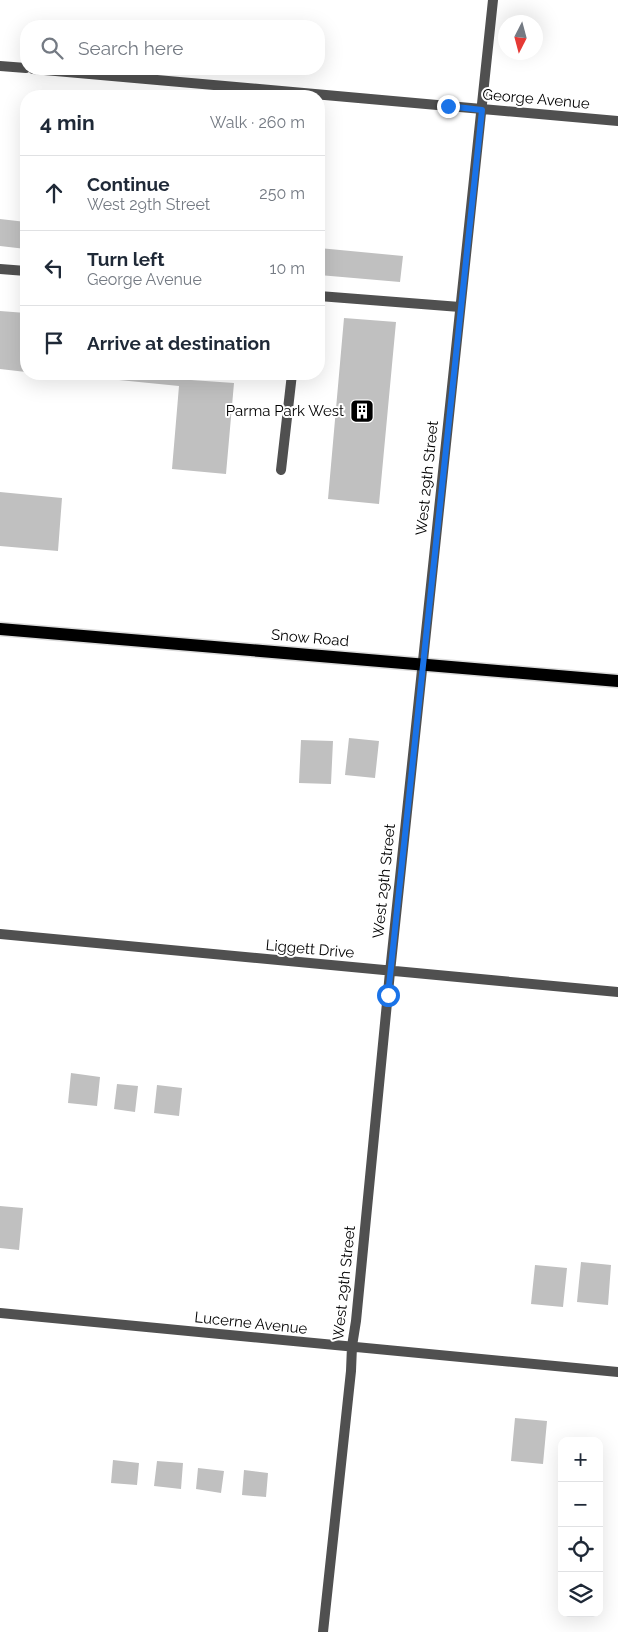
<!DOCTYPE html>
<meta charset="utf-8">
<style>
:root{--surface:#fff;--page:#f6f6f7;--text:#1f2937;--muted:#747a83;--line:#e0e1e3}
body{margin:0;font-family:Raleway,sans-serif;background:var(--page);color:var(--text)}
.controls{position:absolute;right:15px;bottom:15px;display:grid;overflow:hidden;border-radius:10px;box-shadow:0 5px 20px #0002}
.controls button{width:45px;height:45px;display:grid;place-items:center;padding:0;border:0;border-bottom:1px solid var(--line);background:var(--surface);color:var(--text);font:25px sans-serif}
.compass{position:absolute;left:498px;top:15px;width:45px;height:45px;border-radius:50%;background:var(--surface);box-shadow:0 5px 20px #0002;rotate:186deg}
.stop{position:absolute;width:15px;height:15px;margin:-11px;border:4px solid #1a73e8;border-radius:50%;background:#fff}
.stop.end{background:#1a73e8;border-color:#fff;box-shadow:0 1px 5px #0008}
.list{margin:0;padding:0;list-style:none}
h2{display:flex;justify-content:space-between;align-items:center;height:65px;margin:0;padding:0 20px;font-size:21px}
h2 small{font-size:16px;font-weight:400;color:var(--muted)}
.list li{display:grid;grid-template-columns:32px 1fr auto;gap:15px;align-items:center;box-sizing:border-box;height:75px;padding:0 20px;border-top:1px solid var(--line)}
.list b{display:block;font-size:19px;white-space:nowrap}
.list p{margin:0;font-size:16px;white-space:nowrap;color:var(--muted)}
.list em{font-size:16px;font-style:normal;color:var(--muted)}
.icon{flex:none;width:28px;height:28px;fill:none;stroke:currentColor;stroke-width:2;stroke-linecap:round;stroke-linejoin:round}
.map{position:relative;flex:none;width:618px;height:1632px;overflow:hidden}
.search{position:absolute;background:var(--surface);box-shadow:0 5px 20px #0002;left:20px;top:20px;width:305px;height:55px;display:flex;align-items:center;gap:12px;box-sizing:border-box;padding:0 18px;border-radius:20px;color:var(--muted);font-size:19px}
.panel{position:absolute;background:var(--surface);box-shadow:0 5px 20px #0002;left:20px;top:90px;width:305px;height:290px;border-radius:20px}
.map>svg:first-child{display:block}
</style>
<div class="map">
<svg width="618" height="1632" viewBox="0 0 618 1632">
<rect width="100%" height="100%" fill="#fff"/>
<!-- building -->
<path fill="#c0c0c0" d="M0 219 26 222V249L0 246Z
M319 248 403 256 400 282 319 275Z
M0 311 26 313V372L0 369Z
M344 318 396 322 379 504 328 499Z
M100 374H192L191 380 234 383 226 474 172 469 179 386 99 378Z
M0 492 62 498 58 551 0 546Z
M349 738 379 741 375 778 345 775Z
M301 740 333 741 331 784 299 783Z
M71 1073 100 1077 97 1106 68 1103Z
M117 1084 138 1086 135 1112 114 1109Z
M157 1085 182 1088 179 1116 154 1113Z
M0 1206 23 1208 19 1250 0 1248Z
M581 1262 611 1265 608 1305 577 1302Z
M535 1265 567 1268 563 1307 531 1304Z
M515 1418 547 1421 543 1464 511 1461Z
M113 1460 139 1463 137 1485 111 1483Z
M157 1461 183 1463 181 1489 154 1486Z
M198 1468 224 1471 221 1493 196 1489Z
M244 1470 268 1473 266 1497 242 1495Z"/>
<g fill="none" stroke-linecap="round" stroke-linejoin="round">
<!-- primary casing -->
<g stroke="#dbdbdb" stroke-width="15">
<path id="primary" d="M0 629 618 681"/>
</g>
<!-- lane -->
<path stroke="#505050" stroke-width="10" d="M0 269 26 271
M319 296 460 307
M281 470 292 374"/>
<!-- street -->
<path stroke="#505050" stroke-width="10" d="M0 66 26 68
M33 69 618 121
M0 934 618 992
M0 1313 618 1372
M323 1632 351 1371 352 1346 356 1321 390 972 493 0"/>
<!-- primary -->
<use href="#primary" stroke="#000" stroke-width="12"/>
</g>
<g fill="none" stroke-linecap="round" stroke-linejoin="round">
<!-- route -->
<path stroke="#1a73e8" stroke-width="6" d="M388 995 482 110 448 106"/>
</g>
<!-- icons -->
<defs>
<g id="building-square" transform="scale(1.25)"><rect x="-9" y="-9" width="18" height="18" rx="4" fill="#000" stroke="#fff"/><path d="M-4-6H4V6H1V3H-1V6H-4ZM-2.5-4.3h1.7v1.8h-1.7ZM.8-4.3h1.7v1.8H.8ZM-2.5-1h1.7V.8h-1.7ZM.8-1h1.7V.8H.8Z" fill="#fff"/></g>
</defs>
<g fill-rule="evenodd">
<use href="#building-square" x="362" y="411"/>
</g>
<g text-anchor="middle" stroke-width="4" stroke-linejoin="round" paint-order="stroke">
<!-- street labels -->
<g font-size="15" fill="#000" stroke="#fff">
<text transform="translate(536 99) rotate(5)" y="5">George Avenue</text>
<text transform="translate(427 478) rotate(-84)" y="5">West 29th Street</text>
<text transform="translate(310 638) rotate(5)" y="5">Snow Road</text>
<text transform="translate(384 881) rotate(-84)" y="5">West 29th Street</text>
<text transform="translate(310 949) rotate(5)" y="5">Liggett Drive</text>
<text transform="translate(344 1283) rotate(-84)" y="5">West 29th Street</text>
<text transform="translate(251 1323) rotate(6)" y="5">Lucerne Avenue</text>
</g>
<!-- poi labels -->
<g font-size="15" fill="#000" stroke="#fff" text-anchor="end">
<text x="344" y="416">Parma Park West</text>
</g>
</g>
</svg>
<div class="controls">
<button>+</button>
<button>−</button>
<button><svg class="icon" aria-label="locate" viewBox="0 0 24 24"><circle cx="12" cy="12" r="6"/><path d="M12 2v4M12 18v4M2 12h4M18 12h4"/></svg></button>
<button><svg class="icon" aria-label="layers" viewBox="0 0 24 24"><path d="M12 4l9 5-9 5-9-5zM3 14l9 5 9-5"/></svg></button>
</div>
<svg class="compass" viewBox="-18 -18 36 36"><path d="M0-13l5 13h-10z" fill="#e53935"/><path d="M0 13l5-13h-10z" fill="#747a83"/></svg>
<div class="stop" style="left:388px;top:995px"></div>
<div class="stop end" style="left:448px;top:106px"></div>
<div class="search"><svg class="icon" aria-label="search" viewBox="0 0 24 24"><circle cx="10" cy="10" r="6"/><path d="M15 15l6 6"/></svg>Search here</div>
<section class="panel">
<h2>4 min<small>Walk · 260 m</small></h2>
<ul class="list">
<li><svg class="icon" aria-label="ahead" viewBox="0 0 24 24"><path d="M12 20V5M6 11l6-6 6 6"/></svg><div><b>Continue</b><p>West 29th Street</p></div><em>250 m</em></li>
<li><svg class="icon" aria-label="left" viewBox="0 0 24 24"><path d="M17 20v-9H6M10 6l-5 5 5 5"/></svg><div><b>Turn left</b><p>George Avenue</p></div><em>10 m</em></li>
<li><svg class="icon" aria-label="arrive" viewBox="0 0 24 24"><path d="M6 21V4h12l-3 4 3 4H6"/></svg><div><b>Arrive at destination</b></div></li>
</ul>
</section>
</div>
